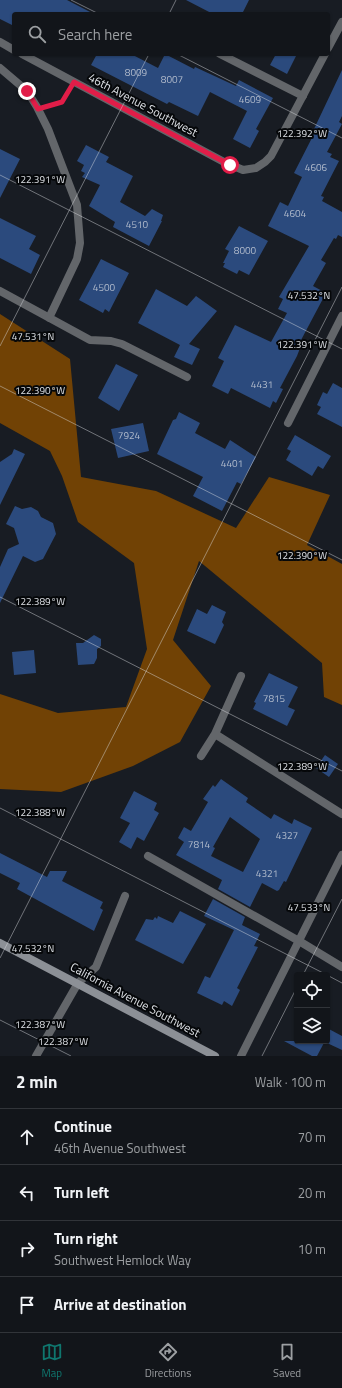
<!DOCTYPE html>
<meta charset="utf-8">
<style>
:root{--surface:#12151a;--page:#1b1e23;--text:#f1f3f6;--muted:#9c9fa2;--line:#313439;--accent:#0f766e}
body{margin:0;font-family:"Titillium Web",sans-serif;background:var(--page);color:var(--text)}
.controls{position:absolute;right:12px;bottom:12px;display:grid;overflow:hidden;border-radius:4px;box-shadow:0 1px 3px #0004}
.controls button{width:36px;height:36px;display:grid;place-items:center;padding:0;border:0;border-bottom:1px solid var(--line);background:var(--surface);color:var(--text);font:20px sans-serif}
.stop{position:absolute;width:12px;height:12px;margin:-9px;border:3px solid #e11d48;border-radius:50%;background:#fff}
.stop.end{background:#e11d48;border-color:#fff;box-shadow:0 1px 4px #0008}
.list{margin:0;padding:0;list-style:none}
h2{display:flex;justify-content:space-between;align-items:center;height:52px;margin:0;padding:0 16px;font-size:17px}
h2 small{font-size:13px;font-weight:400;color:var(--muted)}
.list li{display:grid;grid-template-columns:26px 1fr auto;gap:12px;align-items:center;box-sizing:border-box;height:56px;padding:0 16px;border-top:1px solid var(--line)}
.list b{display:block;font-size:15px;white-space:nowrap}
.list p{margin:0;font-size:13px;white-space:nowrap;color:var(--muted)}
.list em{font-size:13px;font-style:normal;color:var(--muted)}
.icon{flex:none;width:22px;height:22px;fill:none;stroke:currentColor;stroke-width:2;stroke-linecap:round;stroke-linejoin:round}
.map{position:relative;flex:none;width:342px;height:1056px;overflow:hidden}
.search{position:absolute;background:var(--surface);box-shadow:0 1px 3px #0004;left:12px;right:12px;top:12px;height:44px;display:flex;align-items:center;gap:10px;box-sizing:border-box;padding:0 14px;border-radius:4px;color:var(--muted);font-size:15px}
.sheet{height:276px;background:var(--surface)}
nav{display:flex;justify-content:space-around;align-items:center;box-sizing:border-box;height:56px;border-top:1px solid var(--line);background:var(--surface);font-size:11px;color:var(--muted)}
nav a{display:grid;justify-items:center;gap:2px}
nav .on{color:var(--accent)}
.map>svg:first-child{display:block}
</style>
<div class="map">
<svg width="342" height="1056" viewBox="0 0 342 1056">
<rect width="100%" height="100%" fill="#181c23"/>
<!-- forest -->
<path fill="#714205" d="M0 314 70 359 81 477 156 491 236 528 269 477 330 495 307 545 342 564V705L324 697 322 663 199 561 173 640 211 686 180 742 133 766 61 792 0 789V694L58 713 126 707 147 649 134 563 78 522 62 476 50 451 0 423Z"/>
<!-- building -->
<path fill="#2b4a7d" fill-rule="evenodd" d="M0 0H67L94 14H14V26L0 19Z
M186 0H249L242 14H213Z
M97 54H131L158 68 165 54 194 69 195 67 236 86 239 80 273 98 256 129 259 131 250 148 233 139 247 111 210 92 198 116 169 102 167 104 91 65Z
M276 54H297L287 74 270 65Z
M342 70V116L339 122 342 124 327 152 332 154 330 157 339 161 321 196 324 197 322 201 342 212V237L338 235 336 239 334 238 321 260 326 263 313 286 326 293 300 342 302 343 297 356 280 388 283 389 276 403 273 401 270 408 231 388 228 394 212 386 224 361 218 358 235 325 271 342 287 313 278 309 283 299 279 297 309 246 268 226 280 202 288 206 302 177 294 173 316 130 314 129Z
M86 145 109 157 106 162 133 176 120 202 145 216 152 209 163 215 161 221H162L149 246 113 227 115 222 89 206 100 185 82 177 85 173 81 171 84 165 77 161Z
M0 149 20 159 0 198Z
M0 218 36 236 29 249 40 255 31 274 0 258Z
M239 226 268 241 249 275 239 270 237 274 223 267 225 263H223L229 251 225 249Z
M101 259 129 273 109 312 105 309 103 313 79 300Z
M156 289 187 306 196 296 217 311 189 344 200 349 192 365 174 357 180 345 138 323Z
M116 364 138 375 119 411 98 398Z
M333 383 342 388V427L317 414 321 407 317 405 323 392 327 394Z
M179 412 200 423 195 433 225 449 230 440 256 457 241 484 237 482 222 511 193 496 203 477 157 454 173 420 176 419Z
M143 423 149 451 118 458 111 429Z
M295 435 331 456 323 469 318 466 312 476 286 460 291 451 287 449Z
M14 449 25 454 0 505V462L12 454Z
M15 506 22 509 31 507 38 511 41 517 53 523 56 534 43 559 35 562 23 556 0 603V567L8 549 19 544 14 528 6 524Z
M212 605 226 612 222 622 224 625 215 644 187 631 197 609 207 614Z
M94 635 101 639V646L97 649V658L94 664 78 665 76 643H83Z
M34 650 36 673 14 675 12 652Z
M269 673 298 687 288 707 295 710 287 726 253 709 256 703 254 702Z
M325 755 338 764 329 777 316 768Z
M221 779 248 798 246 802 271 819 274 814 292 824 294 819 312 828 286 882 284 881 279 890 277 891 262 883 250 907 218 889 222 880 176 855 184 842 178 838 184 827 191 831 208 802 203 799 213 785 215 787ZM230 817 260 839 243 872 211 856 215 848 213 847Z
M134 791 157 803 154 810 159 813 144 841 137 837 131 849 119 842 130 823 120 818Z
M0 853 47 877 50 871H67L62 881 103 902 100 908 103 910 94 931 17 889 20 883 0 873Z
M213 899 245 917 242 925 260 934 254 946 258 947 237 988 240 990 232 1006 224 1001 222 1005 197 993 205 976 210 978 234 930 204 916Z
M180 911 206 924 183 964 135 940 146 919 153 920 155 917 157 919 158 916 173 923Z
M327 1028 342 1036V1050L327 1043Z
M284 1041H325L317 1056H312Z"/>
<g fill="none" stroke-linecap="round" stroke-linejoin="round">
<!-- path -->
<path stroke="#676b71" stroke-width="2.5" stroke-dasharray="1 3" stroke-linecap="butt" d="M50 106 61 102 69 91"/>
<!-- lane -->
<path stroke="#63666a" stroke-width="8" d="M220 54 303 96
M148 856 299 941 342 967"/>
<!-- street -->
<path stroke="#63666a" stroke-width="8" d="M0 42 14 50
M328 48 342 22
M22 54 224 162 243 170 256 168 265 162 271 156 325 54
M0 68 27 91 37 107 48 129 77 205 80 243 77 259 49 318
M0 291 90 340 111 341 122 344 187 377
M288 423 342 316
M215 734 342 814
M201 756 215 734 241 676
M36 1056 78 983 96 967 125 896
M241 1056 342 855"/>
<!-- secondary -->
<path stroke="#8c9096" stroke-width="8" d="M0 943 215 1056"/>
</g>
<g fill="none" stroke-linecap="round" stroke-linejoin="round">
<!-- route -->
<path stroke="#e11d48" stroke-width="5" d="M27 91 38 109 62 102 74 82 230 165"/>
</g>
<!-- ticks -->
<path fill="none" stroke="#dde0e5" stroke-width="1" stroke-opacity="0.45" d="M71 0 99 14M169 14 176 0M177 54 342 138M0 175 342 349M0 346 149 54M0 386 342 560M0 597 342 771M0 808 327 975M0 958 342 287M303 975 342 899M327 975 342 983M0 1020 71 1056M262 1056 297 987"/>
<g text-anchor="middle" stroke-width="4" stroke-linejoin="round" paint-order="stroke">
<!-- number labels -->
<g font-size="10" fill="#b0bacb">
<text x="136" y="76">8009</text>
<text x="172" y="83">8007</text>
<text x="250" y="103">4609</text>
<text x="316" y="171">4606</text>
<text x="295" y="217">4604</text>
<text x="137" y="228">4510</text>
<text x="245" y="254">8000</text>
<text x="104" y="291">4500</text>
<text x="262" y="388">4431</text>
<text x="129" y="439">7924</text>
<text x="232" y="467">4401</text>
<text x="274" y="702">7815</text>
<text x="287" y="839">4327</text>
<text x="199" y="848">7814</text>
<text x="267" y="877">4321</text>
</g>
<!-- street labels -->
<g font-size="12" fill="#dde0e5" stroke="#050709">
<text transform="translate(143 105) rotate(28)" y="4">46th Avenue Southwest</text>
<text transform="translate(135 1000) rotate(28)" y="4">California Avenue Southwest</text>
</g>
</g>
<g font-size="10" text-anchor="middle" fill="#dde0e5" stroke="#050709" stroke-width="4" stroke-linejoin="round" paint-order="stroke">
<text x="302" y="137">122.392°W</text>
<text x="40" y="183">122.391°W</text>
<text x="309" y="299">47.532°N</text>
<text x="33" y="340">47.531°N</text>
<text x="302" y="348">122.391°W</text>
<text x="40" y="394">122.390°W</text>
<text x="302" y="559">122.390°W</text>
<text x="40" y="605">122.389°W</text>
<text x="302" y="770">122.389°W</text>
<text x="40" y="816">122.388°W</text>
<text x="309" y="911">47.533°N</text>
<text x="33" y="952">47.532°N</text>
<text x="40" y="1028">122.387°W</text>
<text x="63" y="1045">122.387°W</text>
</g>
</svg>
<div class="controls">
<button><svg class="icon" aria-label="locate" viewBox="0 0 24 24"><circle cx="12" cy="12" r="6"/><path d="M12 2v4M12 18v4M2 12h4M18 12h4"/></svg></button>
<button><svg class="icon" aria-label="layers" viewBox="0 0 24 24"><path d="M12 4l9 5-9 5-9-5zM3 14l9 5 9-5"/></svg></button>
</div>
<div class="stop" style="left:230px;top:165px"></div>
<div class="stop end" style="left:27px;top:91px"></div>
<div class="search"><svg class="icon" aria-label="search" viewBox="0 0 24 24"><circle cx="10" cy="10" r="6"/><path d="M15 15l6 6"/></svg>Search here</div>
</div>
<section class="sheet">
<h2>2 min<small>Walk · 100 m</small></h2>
<ul class="list">
<li><svg class="icon" aria-label="ahead" viewBox="0 0 24 24"><path d="M12 20V5M6 11l6-6 6 6"/></svg><div><b>Continue</b><p>46th Avenue Southwest</p></div><em>70 m</em></li>
<li><svg class="icon" aria-label="left" viewBox="0 0 24 24"><path d="M17 20v-9H6M10 6l-5 5 5 5"/></svg><div><b>Turn left</b></div><em>20 m</em></li>
<li><svg class="icon" aria-label="right" viewBox="0 0 24 24"><path d="M7 20v-9h11M14 6l5 5-5 5"/></svg><div><b>Turn right</b><p>Southwest Hemlock Way</p></div><em>10 m</em></li>
<li><svg class="icon" aria-label="arrive" viewBox="0 0 24 24"><path d="M6 21V4h12l-3 4 3 4H6"/></svg><div><b>Arrive at destination</b></div></li>
</ul>
</section>
<nav>
<a class="on"><svg class="icon" aria-label="map" viewBox="0 0 24 24"><path d="M3 6l6-2 6 2 6-2v14l-6 2-6-2-6 2zM9 4v14M15 6v14"/></svg>Map</a>
<a><svg class="icon" aria-label="directions" viewBox="0 0 24 24"><path d="M12 3l9 9-9 9-9-9zM9 14v-3h6M13 9l2 2-2 2"/></svg>Directions</a>
<a><svg class="icon" aria-label="saved" viewBox="0 0 24 24"><path d="M7 4h10v16l-5-4-5 4z"/></svg>Saved</a>
</nav>
